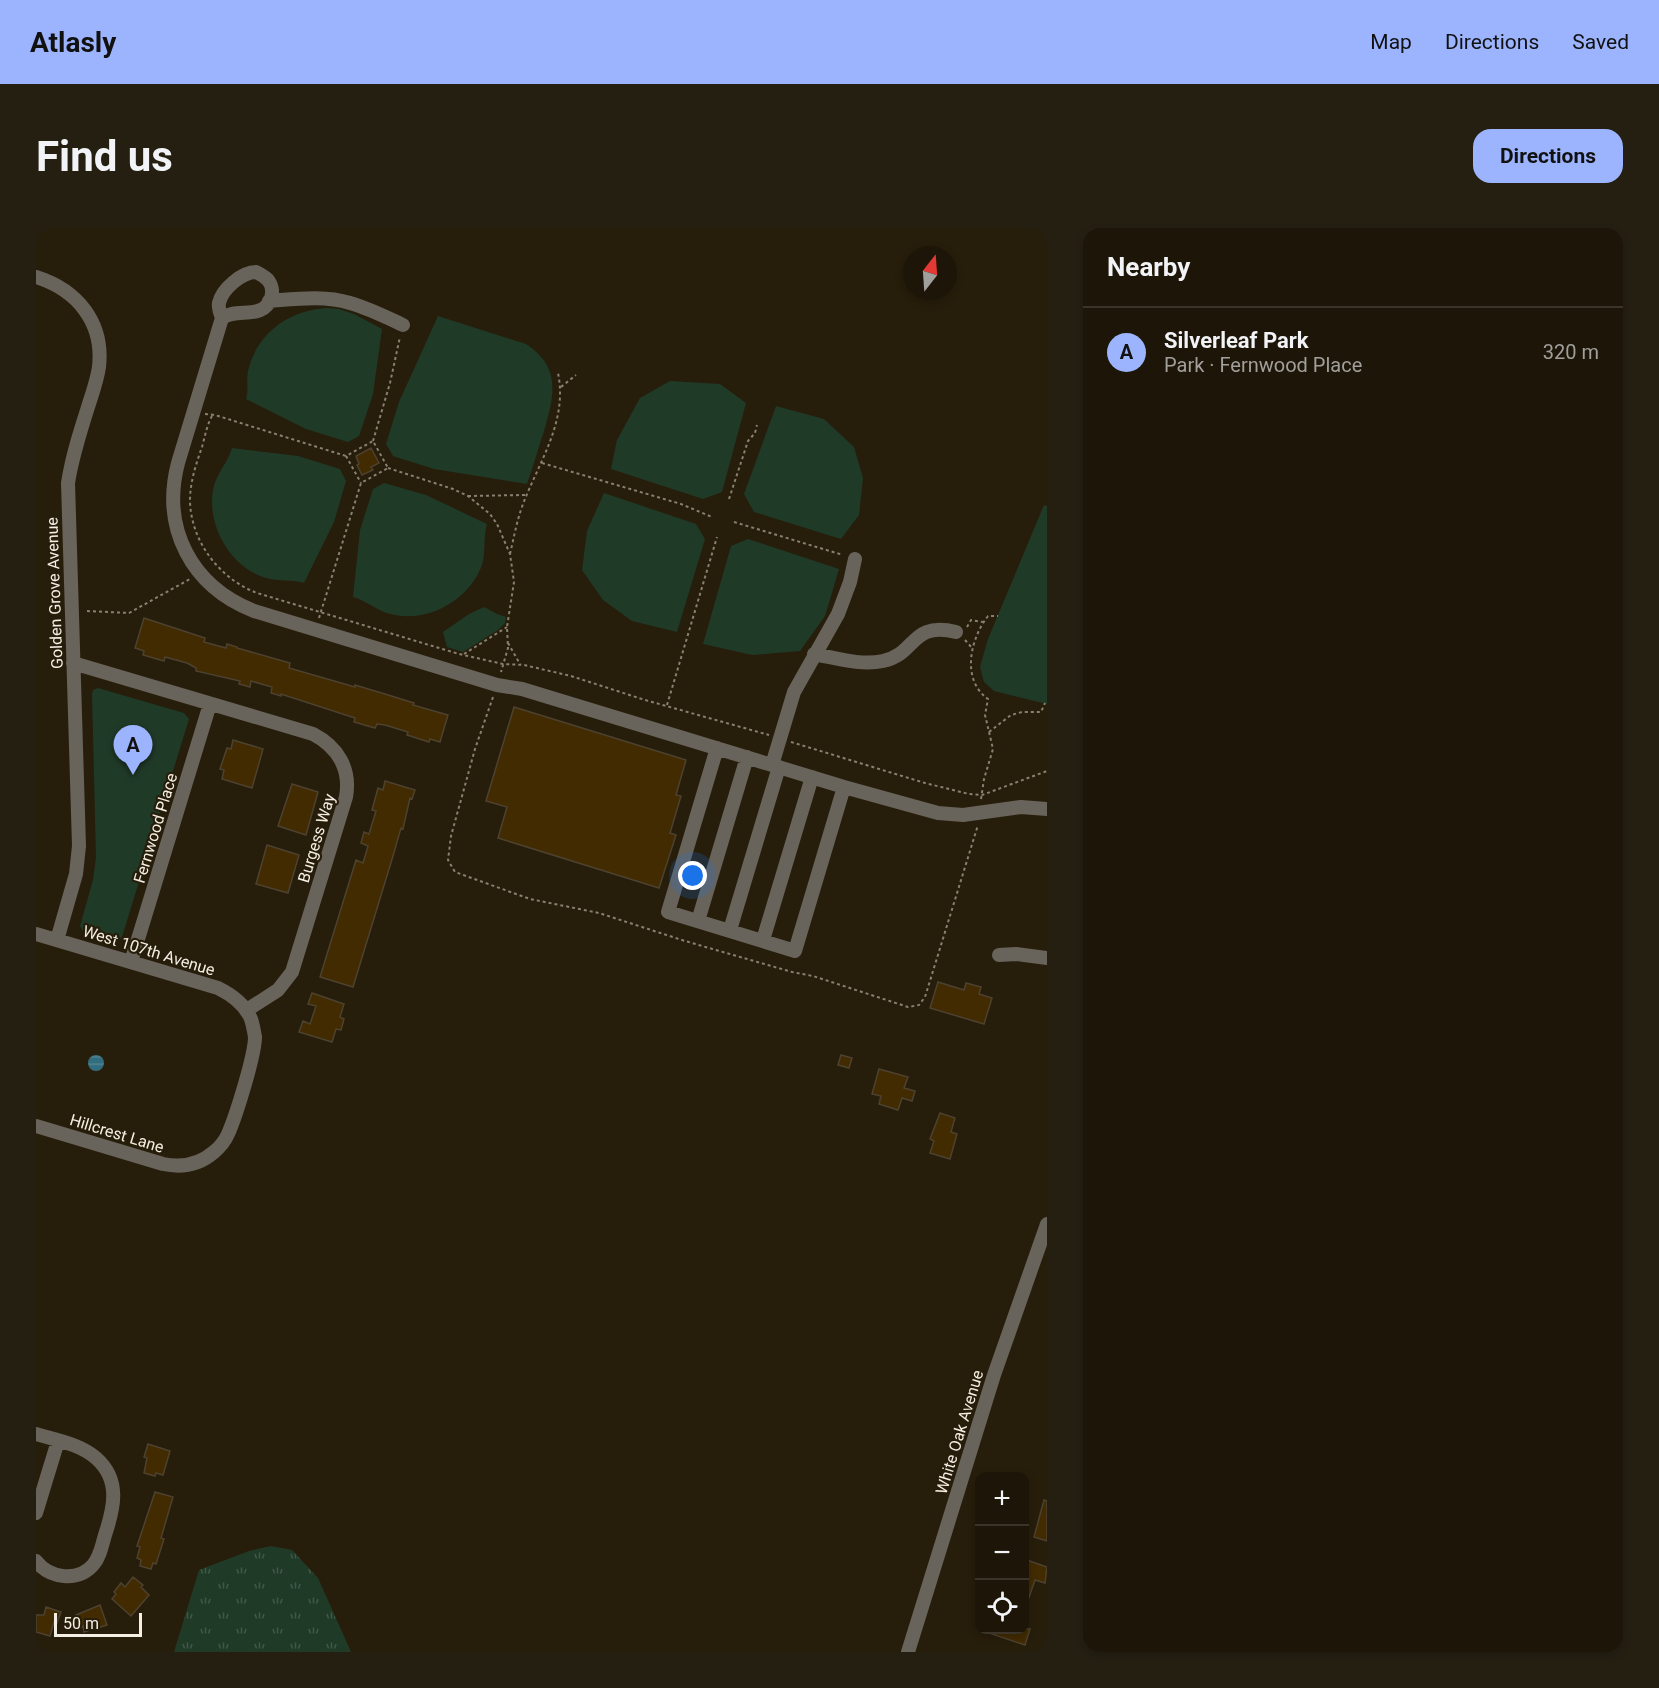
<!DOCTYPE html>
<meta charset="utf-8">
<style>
:root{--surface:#1d1608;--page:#251f12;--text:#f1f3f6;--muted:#a09f9c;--line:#3b3529;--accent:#9cb4fd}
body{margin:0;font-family:Roboto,sans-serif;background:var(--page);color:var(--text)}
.controls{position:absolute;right:18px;bottom:18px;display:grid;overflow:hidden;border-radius:12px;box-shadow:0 3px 9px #0003}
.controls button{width:54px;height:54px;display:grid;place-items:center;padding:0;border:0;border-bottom:2px solid var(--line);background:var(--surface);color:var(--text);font:30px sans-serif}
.compass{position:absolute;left:867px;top:18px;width:54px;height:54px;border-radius:50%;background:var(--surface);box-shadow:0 3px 9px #0003;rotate:17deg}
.scale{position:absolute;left:18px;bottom:15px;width:88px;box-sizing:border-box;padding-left:6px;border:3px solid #f5eee3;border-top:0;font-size:16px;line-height:21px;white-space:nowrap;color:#f5eee3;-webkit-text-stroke:4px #271d0b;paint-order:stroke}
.you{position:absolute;left:657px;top:648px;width:21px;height:21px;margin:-15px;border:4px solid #fff;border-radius:50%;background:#1a73e8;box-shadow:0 0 0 9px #1a73e833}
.badge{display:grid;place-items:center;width:39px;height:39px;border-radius:50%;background:var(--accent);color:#111;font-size:20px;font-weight:700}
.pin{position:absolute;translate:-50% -50px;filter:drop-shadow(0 2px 3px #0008)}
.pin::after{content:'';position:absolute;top:32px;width:21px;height:18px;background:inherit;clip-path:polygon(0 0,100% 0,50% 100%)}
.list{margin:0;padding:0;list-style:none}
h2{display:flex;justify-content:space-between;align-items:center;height:78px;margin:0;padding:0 24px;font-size:26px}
h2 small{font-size:20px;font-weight:400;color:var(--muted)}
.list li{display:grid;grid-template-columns:39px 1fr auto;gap:18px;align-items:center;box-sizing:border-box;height:90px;padding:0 24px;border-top:2px solid var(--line)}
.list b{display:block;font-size:22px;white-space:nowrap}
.list p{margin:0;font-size:20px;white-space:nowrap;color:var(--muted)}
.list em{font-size:20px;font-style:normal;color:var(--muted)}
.icon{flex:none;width:33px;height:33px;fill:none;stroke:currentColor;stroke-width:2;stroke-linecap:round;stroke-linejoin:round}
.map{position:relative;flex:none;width:1011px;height:1424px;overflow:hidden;border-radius:18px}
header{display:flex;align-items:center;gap:36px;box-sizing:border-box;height:84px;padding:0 30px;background:var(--accent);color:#111}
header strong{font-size:28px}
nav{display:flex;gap:33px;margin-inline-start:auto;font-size:21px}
.intro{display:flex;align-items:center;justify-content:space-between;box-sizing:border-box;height:144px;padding:0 36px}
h1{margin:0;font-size:42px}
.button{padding:15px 27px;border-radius:18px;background:var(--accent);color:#111;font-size:21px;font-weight:700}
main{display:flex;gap:36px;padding:0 36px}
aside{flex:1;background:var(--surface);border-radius:18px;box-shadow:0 3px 9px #0003}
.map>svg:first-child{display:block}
</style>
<header>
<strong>Atlasly</strong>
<nav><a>Map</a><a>Directions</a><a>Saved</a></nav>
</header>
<div class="intro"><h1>Find us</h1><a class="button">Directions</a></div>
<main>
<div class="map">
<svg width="1011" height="1424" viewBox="0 0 1011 1424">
<defs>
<pattern id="grass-tufts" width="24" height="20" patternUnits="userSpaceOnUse" patternTransform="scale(1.5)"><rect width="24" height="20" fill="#203a28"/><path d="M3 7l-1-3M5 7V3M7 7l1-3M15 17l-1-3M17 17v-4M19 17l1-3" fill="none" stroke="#415747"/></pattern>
<pattern id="water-rules" width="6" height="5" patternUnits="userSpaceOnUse" patternTransform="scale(1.5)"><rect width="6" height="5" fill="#326d7f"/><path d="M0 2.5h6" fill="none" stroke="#508291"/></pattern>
</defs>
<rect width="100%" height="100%" fill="#271d0b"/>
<!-- grass -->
<path fill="url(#grass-tufts)" d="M235 1318 256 1322 282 1350 315 1424H138L163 1342 213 1323Z"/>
<!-- park -->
<path fill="#203a28" d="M290 80 303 81 318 86 346 101 337 166 323 208 312 214 270 201 210 171C213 162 210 153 212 143 221 105 252 83 290 80Z
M402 88 490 116C526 140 518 168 508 203 502 221 497 239 491 256L398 241 357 228 350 216 363 174Z
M634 153 684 156 710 175 686 264 667 271 575 241 581 212 604 170Z
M740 178 788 191 818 219 827 250 823 287 805 311 718 284 708 266Z
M196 220 262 228 304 241 310 253 298 294 268 355C255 351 241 354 227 349 193 337 171 297 177 262 180 245 192 235 196 220Z
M348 255 390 267 451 296C447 309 450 324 446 337 434 371 394 394 359 387 343 385 332 373 317 369L324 302 337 261Z
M568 265 660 296 669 311 641 404 596 393 567 372 546 342 551 303Z
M1008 277 1011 278V476L958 463 948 454 944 439 952 411Z
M712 311 803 341 789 388 764 423 716 427 667 416 695 318Z
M448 379 461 386 470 389 469 395 462 402 427 424 411 419 407 404 433 386Z
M62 460 148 485 153 491 86 709 83 712 79 713 47 703 44 698 57 652 60 629 56 466 57 462Z"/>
<!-- water -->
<path fill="url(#water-rules)" d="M52 835a8 8 0 1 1 16 0a8 8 0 1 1-16 0Z"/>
<!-- building -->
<path fill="#422b00" stroke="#4d4230" stroke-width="1.5" d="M335 220 343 235 335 239 337 242 326 247 321 237 323 236 320 228Z
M108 390 169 410 168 414 190 420 191 416 201 419V420L254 435 253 440 319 459V457L349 466 378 475 377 477 412 487 404 514 394 511 393 514 371 507 372 504 349 497 341 496 339 500 318 494 319 490 245 466V468L235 465 236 459 215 453 214 459 203 456 204 453 160 443V440L151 435 129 429 128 433 107 427 108 423 99 420Z
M478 479 650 532 640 567 645 568 634 605 640 607 623 660 462 610 471 579 450 573Z
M197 512 227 521 216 560 186 551 188 542 184 541 191 520 195 521Z
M349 553 379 562 376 571 374 570 367 601 365 600 357 628 317 759 284 749 320 632 327 635 332 618 325 615 328 604 333 606 340 583 336 582 342 560 347 562Z
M256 556 282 564 270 607 242 598Z
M231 617 263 627 252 665 220 656Z
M902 754 928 762 930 755 945 759 943 766 956 770 948 796 894 780Z
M276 765 308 776 304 789 308 791 305 802 300 801 296 814 263 804 267 793 274 796 280 778 272 776Z
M805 827 816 830 813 840 802 837Z
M843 841 872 849 868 860 879 863 876 873 866 870 862 882 843 876 845 868 836 866Z
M904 885 919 890 915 904 921 906 914 931 894 925 898 913 894 911Z
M112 1216 134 1223 127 1247 120 1245 119 1248 108 1245 111 1230 108 1229Z
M119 1264 137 1269 125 1310 128 1311 120 1336 117 1335 115 1341 104 1338 105 1332 101 1330 104 1319 101 1318Z
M1008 1272 1011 1273V1313L998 1309Z
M988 1331 1011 1339 1009 1355 999 1352 990 1378H988Z
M97 1349 107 1357 105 1359 113 1367 95 1388 76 1371 80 1366 78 1364 85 1355 89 1359Z
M64 1377 71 1397 48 1404 47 1398 44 1399 40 1387Z
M10 1379 25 1384 21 1395 18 1394 14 1408 0 1404V1387H8Z
M947 1401H994L989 1417 947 1403Z"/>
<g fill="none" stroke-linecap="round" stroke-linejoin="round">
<!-- path -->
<path stroke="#898072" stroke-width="2" stroke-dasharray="3 3" stroke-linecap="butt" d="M525 159 540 147
M169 186 179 187 310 228
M176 188C171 197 169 208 166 219 160 236 154 254 154 273 155 314 184 351 221 365L423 426 467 436 488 437 535 448 609 472 733 507
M337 213 354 155 364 109
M506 235 645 276 676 289
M352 240 417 261 432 268 454 286 461 296 474 326 478 354 471 399 472 420 465 444
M432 268 489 267
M693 271 712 213 719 205 721 197
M698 294 807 327
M474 326C478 309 481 292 487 276 503 234 532 193 522 145
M51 383 93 385 154 351
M283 390 325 255 352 240 337 213 310 228 325 255
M931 399 935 392 947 394
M929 412 937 421
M472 415 484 436
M428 426 471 399
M457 469 439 521 415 608 412 632 419 644 494 671 563 685 649 713 756 744 777 748 872 779 883 777 889 769 942 597
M631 477 681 309
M953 504 975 487 986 484H1005L1009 475
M755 514 889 555 933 566 946 567 1011 543
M945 571 948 551 957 521 949 487 952 471C925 452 934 411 952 388H962"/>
<!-- minor -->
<path stroke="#68635b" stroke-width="14" d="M0 49C41 62 68 94 63 139 61 153 56 166 52 179 44 204 36 229 32 255L43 618 40 646 21 712
M233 73C260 71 288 67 314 75 332 80 350 89 367 97
M186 90C201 79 227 93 235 70 237 64 236 57 232 52 228 48 224 46 220 44 206 44 186 61 183 75 182 80 184 85 186 90L142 235C125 300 155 358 218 383L461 457 486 461 808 559 902 585 927 587 985 579 1011 581
M778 426C800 430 825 438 847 433 881 426 874 393 920 404
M37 435 277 506C302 519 315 541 310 569L256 744 242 762 211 782
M681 520 632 684 759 723 808 559
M736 537 758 464 802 386 814 354 819 331
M662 693 711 529
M694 702 743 539
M0 706 182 760C196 767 209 776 215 791 217 797 218 803 219 809 219 827 200 888 192 906 189 913 184 919 178 924 163 937 146 940 127 936L0 898
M727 712 776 549
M963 727 980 726 1011 730
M95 734 174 476
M0 1206C20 1212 44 1216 60 1230 85 1252 78 1280 69 1307 66 1317 64 1329 57 1337 42 1354 14 1351 0 1333
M0 1285 22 1213
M872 1424 958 1147 1011 996"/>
</g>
<g text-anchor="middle" stroke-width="4.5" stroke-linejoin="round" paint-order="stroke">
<!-- street labels -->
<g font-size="16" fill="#f5eee3" stroke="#271d0b">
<text transform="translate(18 365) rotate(-92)" y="6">Golden Grove Avenue</text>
<text transform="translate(119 600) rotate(-73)" y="6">Fernwood Place</text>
<text transform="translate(280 610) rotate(-73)" y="6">Burgess Way</text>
<text transform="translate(113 722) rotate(17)" y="6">West 107th Avenue</text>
<text transform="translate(81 905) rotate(17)" y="6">Hillcrest Lane</text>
<text transform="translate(923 1204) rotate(-73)" y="6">White Oak Avenue</text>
</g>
</g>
</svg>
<div class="controls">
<button>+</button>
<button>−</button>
<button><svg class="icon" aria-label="locate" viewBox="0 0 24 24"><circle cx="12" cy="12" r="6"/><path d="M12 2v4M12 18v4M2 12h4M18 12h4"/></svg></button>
</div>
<svg class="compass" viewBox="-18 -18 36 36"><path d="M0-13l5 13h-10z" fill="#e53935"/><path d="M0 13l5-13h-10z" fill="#a09f9c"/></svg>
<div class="scale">50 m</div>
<div class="you"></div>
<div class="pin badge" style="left:97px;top:547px">A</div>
</div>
<aside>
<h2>Nearby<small></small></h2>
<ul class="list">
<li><span class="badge">A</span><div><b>Silverleaf Park</b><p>Park · Fernwood Place</p></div><em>320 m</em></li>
</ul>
</aside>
</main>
